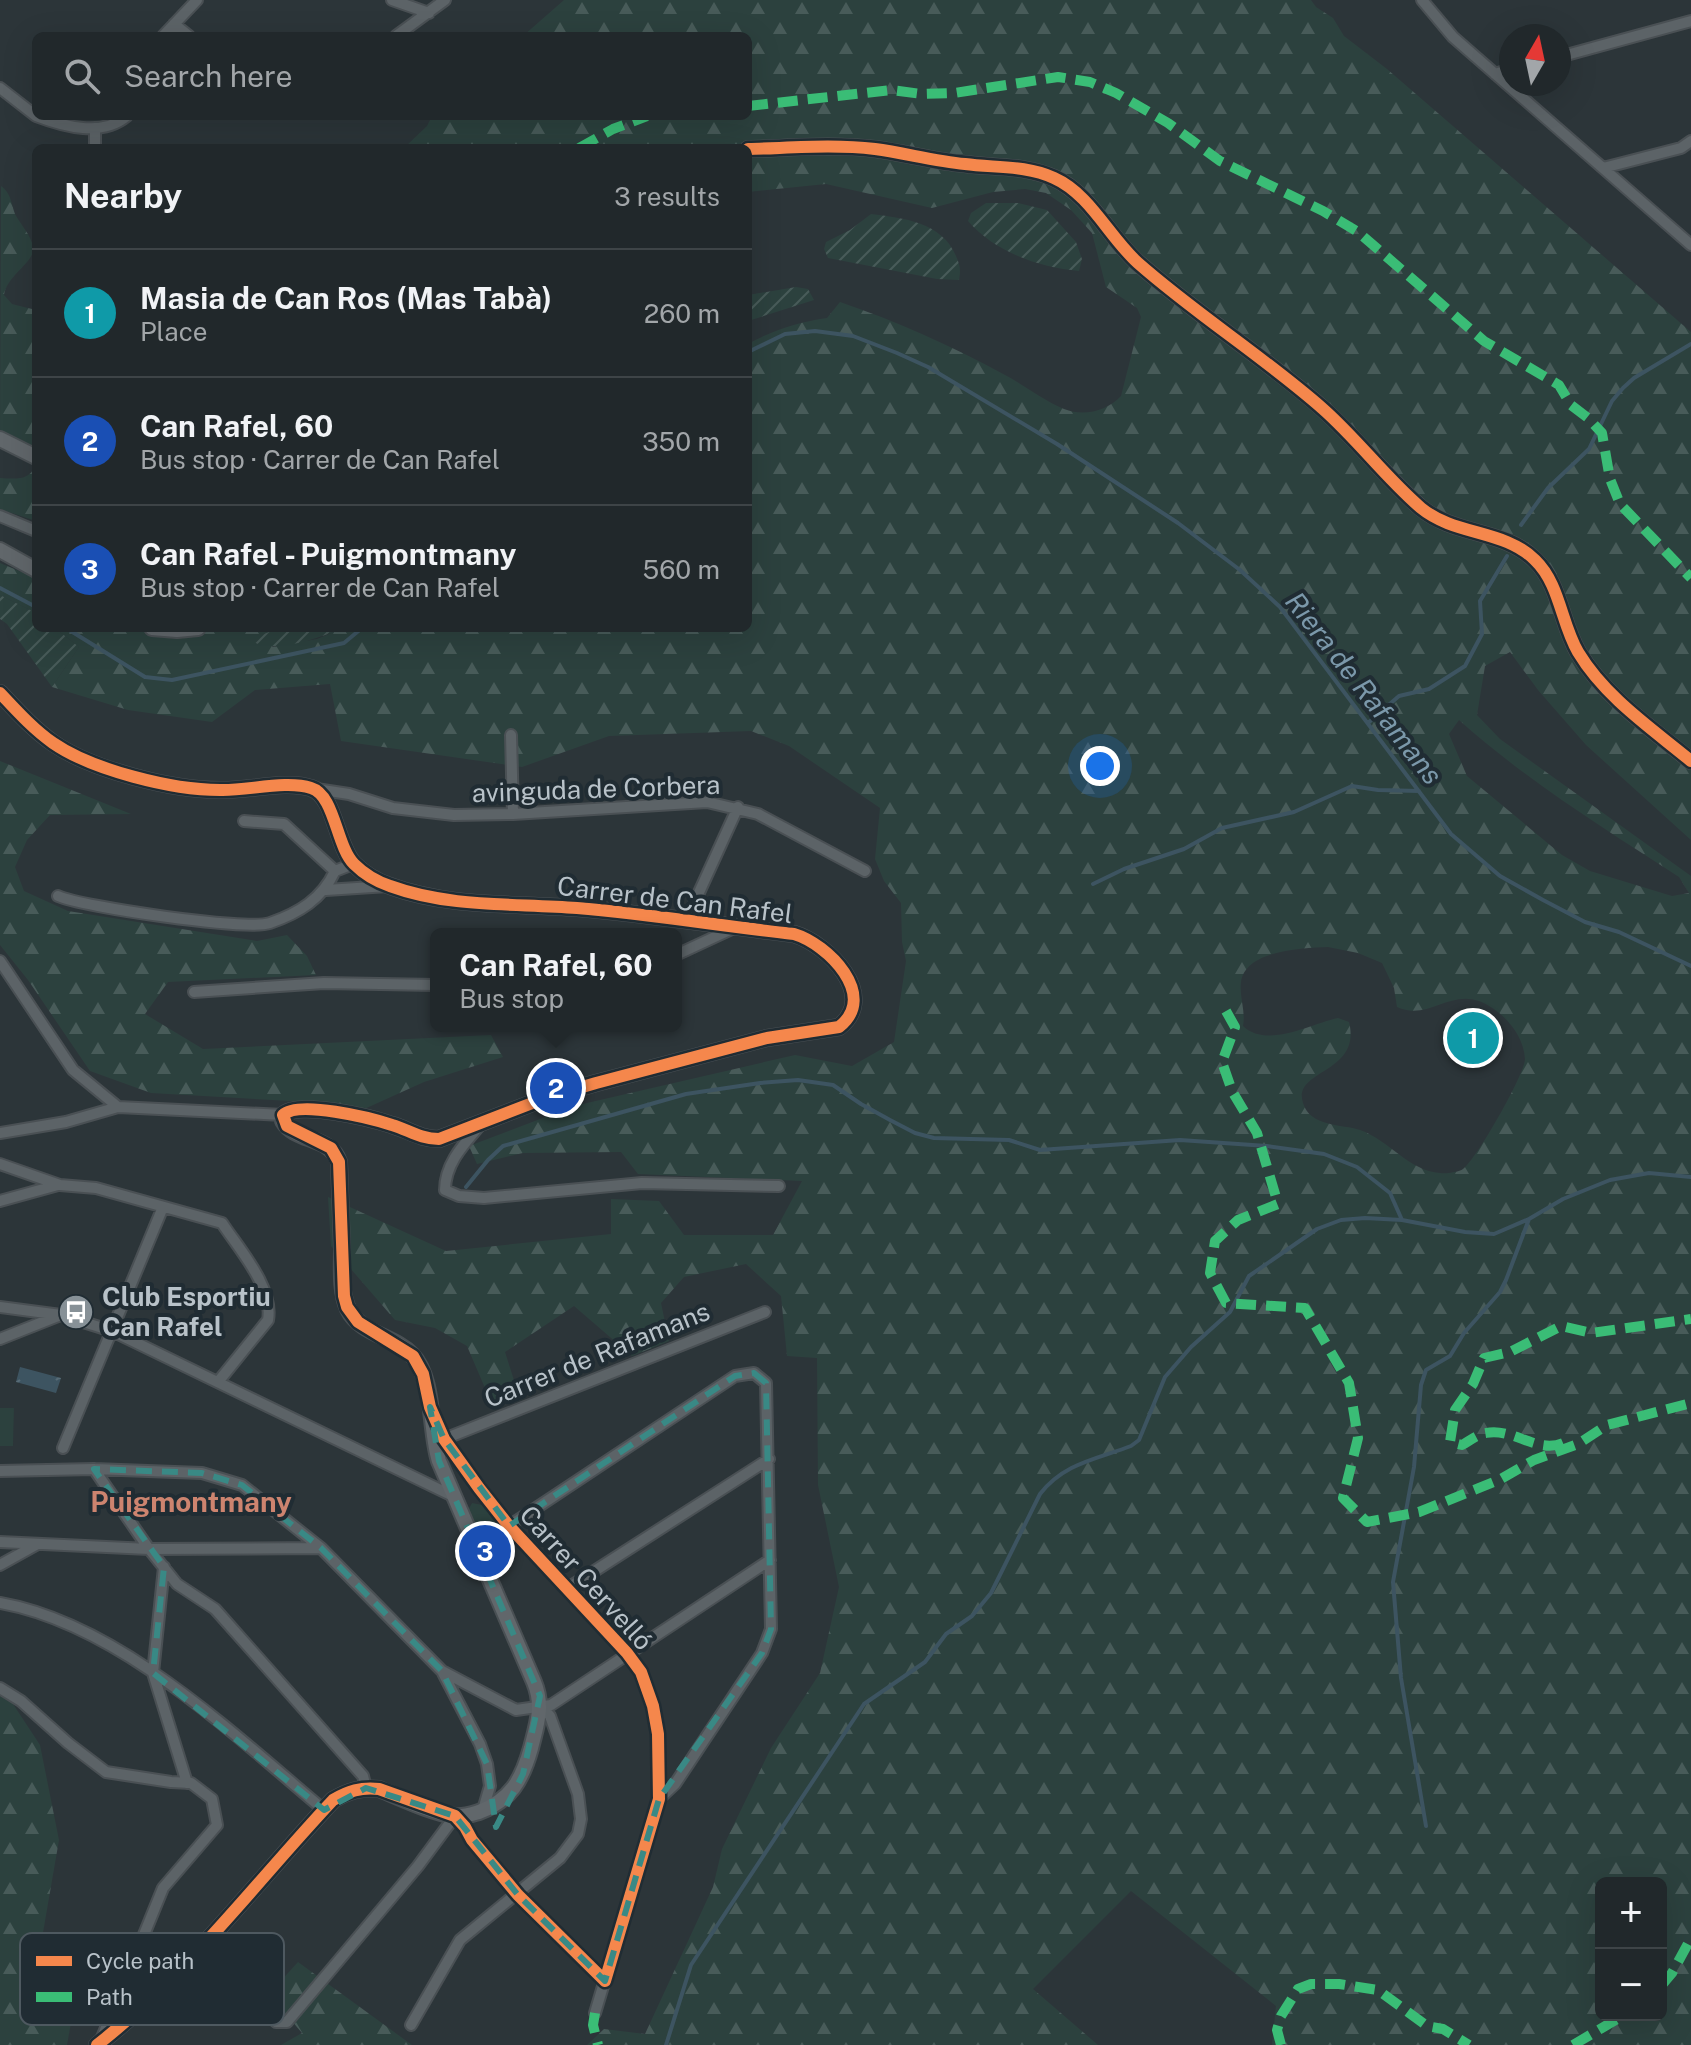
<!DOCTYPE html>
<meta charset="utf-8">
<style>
:root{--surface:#21282b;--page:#293033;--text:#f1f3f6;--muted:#a2a6a9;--line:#3e4447;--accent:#879197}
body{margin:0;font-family:"Public Sans",sans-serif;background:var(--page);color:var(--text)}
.controls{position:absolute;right:24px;bottom:24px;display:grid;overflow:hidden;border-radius:12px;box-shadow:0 8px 32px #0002}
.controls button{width:72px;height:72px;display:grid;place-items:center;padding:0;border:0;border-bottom:2px solid var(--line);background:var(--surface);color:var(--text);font:40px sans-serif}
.compass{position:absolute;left:1499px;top:24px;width:72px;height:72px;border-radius:50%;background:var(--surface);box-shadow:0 8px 32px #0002;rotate:9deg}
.you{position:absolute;left:1100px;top:766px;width:28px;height:28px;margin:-20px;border:6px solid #fff;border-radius:50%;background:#1a73e8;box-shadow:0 0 0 12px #1a73e833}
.badge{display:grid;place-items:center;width:52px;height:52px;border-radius:50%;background:var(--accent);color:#fff;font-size:26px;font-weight:700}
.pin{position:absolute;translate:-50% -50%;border:4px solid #fff;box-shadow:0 2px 8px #0006}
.popup{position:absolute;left:430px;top:928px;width:252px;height:104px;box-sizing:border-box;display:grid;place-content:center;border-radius:12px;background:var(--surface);filter:drop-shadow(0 2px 6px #0005);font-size:26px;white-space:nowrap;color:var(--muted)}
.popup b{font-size:30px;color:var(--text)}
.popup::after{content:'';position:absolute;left:50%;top:100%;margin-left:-16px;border:16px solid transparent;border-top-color:var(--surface)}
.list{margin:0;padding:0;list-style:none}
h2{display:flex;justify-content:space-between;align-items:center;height:104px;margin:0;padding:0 32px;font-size:34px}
h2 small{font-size:26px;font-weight:400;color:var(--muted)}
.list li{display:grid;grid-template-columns:52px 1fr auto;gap:24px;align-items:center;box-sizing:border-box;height:128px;padding:0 32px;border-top:2px solid var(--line)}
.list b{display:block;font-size:30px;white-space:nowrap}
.list p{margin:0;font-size:26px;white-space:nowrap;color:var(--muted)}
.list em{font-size:26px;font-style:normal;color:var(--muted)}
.icon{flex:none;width:44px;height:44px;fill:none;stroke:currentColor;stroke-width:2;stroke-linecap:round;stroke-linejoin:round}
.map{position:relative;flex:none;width:1691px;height:2045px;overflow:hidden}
.search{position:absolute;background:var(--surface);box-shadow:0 8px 32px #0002;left:32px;top:32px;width:720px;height:88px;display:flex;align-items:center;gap:20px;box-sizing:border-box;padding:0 28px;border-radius:12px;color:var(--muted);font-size:30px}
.panel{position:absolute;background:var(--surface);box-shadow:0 8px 32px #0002;left:32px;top:144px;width:720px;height:488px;border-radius:12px}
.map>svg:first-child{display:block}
</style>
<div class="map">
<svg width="1691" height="2045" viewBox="0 0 1691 2045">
<defs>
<pattern id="forest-firs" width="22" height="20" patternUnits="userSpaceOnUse" patternTransform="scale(2)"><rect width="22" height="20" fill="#2c413e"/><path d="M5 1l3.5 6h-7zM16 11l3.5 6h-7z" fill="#485b59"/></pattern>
<pattern id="garden-furrows" width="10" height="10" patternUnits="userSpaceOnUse" patternTransform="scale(2)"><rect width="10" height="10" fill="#2c413e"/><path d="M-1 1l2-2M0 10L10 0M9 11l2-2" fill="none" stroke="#485b59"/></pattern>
<pattern id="water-ripples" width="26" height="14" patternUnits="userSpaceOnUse" patternTransform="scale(2)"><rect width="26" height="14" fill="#3d5461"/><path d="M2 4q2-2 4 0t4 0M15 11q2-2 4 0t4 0" fill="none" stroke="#576b76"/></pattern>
</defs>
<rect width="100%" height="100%" fill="#2c3539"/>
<!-- grass -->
<path fill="#2c413e" d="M0 1408H14L13 1446H0Z
M472 1503 483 1505 507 1536 485 1553 468 1510Z"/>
<!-- forest -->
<path fill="url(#forest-firs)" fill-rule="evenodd" d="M564 0H1311L1316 7 1333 18 1344 36 1387 69 1691 332V840L1586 745 1538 690 1510 652 1485 666 1477 715 1500 739 1691 876V2045H1272L1276 2006 1131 1891 1033 1989 1098 2045H587L604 2029 645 2034 713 1887 722 1849 771 1748 820 1673 839 1587 818 1485 817 1358 787 1356 781 1296 746 1264 684 1277 661 1303 669 1341 632 1356 574 1306 505 1352 519 1396 491 1402 467 1346 435 1328 395 1320 331 1246 328 1197 446 1251 611 1234V1199L659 1201 684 1235H773L802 1181 638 1174 621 1152 523 1153 477 1164 469 1146 574 1106 795 1055 852 1066 894 1042 906 961 902 942 901 903 884 881 875 859 880 808 789 746 751 731 609 736 522 767 341 741 330 684 255 690 212 722 128 710 52 687 79 647 55 628H280L259 636 273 647 317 639 343 628H748V344C773 330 799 322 827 318L840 302C896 321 952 346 1005 375 1024 385 1044 401 1064 409 1084 417 1107 411 1121 396L1141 317 1137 308 1106 287 1092 233 1071 210 1046 193 1025 189 993 192 932 208 826 184 748 192V148H404L427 126 432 116H748V36H523ZM1459 720C1526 780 1603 828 1679 877L1689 893 1672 896 1590 871 1562 855 1467 776 1449 734ZM1328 947 1358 953 1382 963 1394 988 1397 1007C1432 1023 1454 980 1494 1009 1510 1020 1524 1039 1525 1059 1525 1074 1476 1160 1463 1169 1459 1172 1446 1174 1440 1173 1409 1171 1389 1140 1360 1130 1342 1124 1310 1127 1303 1103 1292 1069 1362 1074 1349 1022L1338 1018C1310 1024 1267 1049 1243 1026 1246 1011 1239 997 1241 982 1245 950 1303 948 1328 947ZM1601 1883H1661V2015H1601Z
M1 186C11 193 11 203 15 214 20 224 32 236 33 248 35 262 7 275 4 295L12 304 36 310V462L0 444Z
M36 463V521L0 509V478C16 479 31 481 36 463Z
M0 563 36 578V613L0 595Z
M0 761 131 814 50 815 27 840 15 867 24 891 68 911 257 941 287 935 307 956 316 975 168 982 145 1014 203 1049 491 1035 503 1057 424 1082 362 1110 291 1101 151 1093 90 1071 28 980 0 945Z
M0 1696 13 1704 40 1745 59 1840 36 1973 77 1989 67 2045H0Z
M298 1962 412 2045H281L302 2033 269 1994Z"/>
<!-- garden -->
<path fill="url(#garden-furrows)" d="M986 203H1018L1047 210 1076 242 1082 259 1079 271C1039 267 996 253 968 221L971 213Z
M871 214C903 218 942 222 956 256 960 265 961 270 959 280L937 279 828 258 824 249 826 242 850 230Z
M796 287 808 289 814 300 748 321V295Z
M0 595 36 613V628H55L79 647 52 687 7 624 0 619Z
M280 628H343C323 637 267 657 250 639Z"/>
<!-- water -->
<path fill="url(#water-ripples)" d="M20 1367 61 1378 56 1393 16 1382Z"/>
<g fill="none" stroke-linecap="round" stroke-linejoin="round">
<!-- stream -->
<path stroke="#3d5461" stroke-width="4" d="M748 352 785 334 815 331 853 336 897 353 928 367 1057 444 1178 523 1240 570 1280 607 1451 834 1500 876 1543 900 1585 922 1619 932 1691 966
M1521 525 1548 488 1589 449 1612 401 1623 388 1634 378 1691 344
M0 588 36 607
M66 628 145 677 172 680 344 643 362 628
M1368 723 1399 696 1429 689 1465 666 1482 634 1480 601 1507 556
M1093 884 1124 869 1184 849 1222 828 1294 812 1352 786 1378 790 1419 791
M466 1187 488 1160 503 1146 686 1094 760 1083 798 1080 833 1085 861 1104 890 1120 915 1133 934 1138 1009 1140 1040 1150 1180 1140 1267 1146 1324 1154 1357 1167 1390 1193 1402 1220
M1426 1826 1401 1678 1393 1582 1414 1467 1421 1385 1426 1370 1450 1356 1464 1333 1500 1292 1506 1280 1529 1219
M666 2045 691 1965 864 1704 925 1662 946 1634 972 1616 991 1593 1040 1494C1064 1463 1097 1459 1131 1446L1139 1440 1165 1377 1191 1347 1230 1312 1249 1276 1317 1229 1341 1220 1365 1218 1402 1220 1465 1232 1494 1234 1529 1219 1563 1199 1610 1180 1649 1173 1691 1177"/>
<!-- street casing -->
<g stroke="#4a5054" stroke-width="14">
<path id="street" d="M392 0 429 13
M1422 0 1453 37 1691 245
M174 24 189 36
M163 36 197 0
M396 36 445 0
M1559 57 1691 21
M1495 74 1511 69
M0 88 36 116
M36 116C65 127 102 137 127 116
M95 148V128
M1603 168 1681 148 1691 141
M0 516 36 531
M511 735 513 814
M316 789 349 794 393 808 454 815 513 814 707 802 758 814 865 871
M244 821 284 824 335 871
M326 890 388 886
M58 896C82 907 247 931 270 923 299 913 322 899 335 871L353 864
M686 921 738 807
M676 955 734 928
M0 961 73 1070 118 1107 283 1115
M194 992 324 983 436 985
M481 1124C465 1143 445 1163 445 1190L459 1196 484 1198 642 1183 779 1186
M0 1133 66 1122 118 1107
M0 1164 60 1185 96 1188 222 1223C239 1249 274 1288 268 1320L218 1382
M0 1201 58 1185
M0 1307 61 1315 112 1331 455 1497
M0 1339 58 1316
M435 1419 444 1439 509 1526 627 1653 641 1672 653 1706 658 1734 659 1799 595 2013
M444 1439 765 1312
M63 1448 163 1207
M94 1469 149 1549 177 1584 215 1609 363 1776 366 1788
M0 1471 94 1469 202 1473 242 1485 321 1548 442 1671 480 1744 487 1764 490 1786 483 1810
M509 1526 735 1376 754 1373 766 1383 771 1629 762 1653 675 1784 659 1799
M0 1542 149 1549 321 1548
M0 1565 36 1545
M164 1567 153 1673 187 1783
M568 1588 769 1459
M0 1603C119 1624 233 1734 324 1810
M442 1671 516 1710 551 1705 770 1560
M0 1688 21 1701 68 1743 106 1772 171 1782 191 1783 212 1799 217 1825 163 1888 101 2040
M203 1945 276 2022H287L418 1866 455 1816 465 1827 472 1840 518 1895 605 1981
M411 2025 460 1940 560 1858 578 1834 581 1819 578 1794 550 1716 541 1706"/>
</g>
<!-- secondary casing -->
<g stroke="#4a5054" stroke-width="18">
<path id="secondary" d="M748 149C790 148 833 144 875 149 905 153 934 161 965 164 994 168 1026 165 1054 178 1090 194 1109 237 1138 263 1197 315 1264 357 1323 409 1358 440 1386 478 1421 508 1455 536 1504 529 1535 560 1560 584 1561 623 1578 652 1605 697 1651 728 1691 761
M0 439 36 457
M0 550 36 570
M152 628 177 630 198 628
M0 693C16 710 33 729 53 743 92 770 172 790 220 790 247 791 286 780 311 788 335 795 336 846 354 864 364 874 378 882 390 886 450 908 515 903 577 908 649 914 722 926 794 934 828 944 879 996 839 1027L767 1038 596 1083 548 1097 439 1139C420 1139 409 1130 392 1125 371 1118 298 1100 283 1115V1121C296 1143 330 1135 339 1162 340 1191 341 1220 342 1248 342 1268 340 1291 348 1309 360 1334 394 1336 412 1355 435 1379 429 1430 439 1461L534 1682C544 1706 537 1724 531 1748 522 1780 511 1800 479 1812 472 1814 463 1817 455 1816 432 1813 401 1798 379 1789 361 1787 348 1791 333 1800 255 1883 187 1975 97 2045"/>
</g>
<!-- street -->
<use href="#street" stroke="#5c6367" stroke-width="10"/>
<!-- secondary -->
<use href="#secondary" stroke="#61676b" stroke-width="14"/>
<!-- quiet -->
<path stroke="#3abd76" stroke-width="10" stroke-dasharray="20 10" stroke-linecap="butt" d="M748 106 891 90 922 94 954 93 1058 77 1090 82 1116 93 1168 123 1220 161 1323 211 1358 232 1484 341 1559 385 1571 405 1588 418 1602 433 1610 479 1620 504 1691 578
M579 148 613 129 647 116
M1226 1011 1235 1027 1222 1062 1232 1091 1257 1133 1278 1204 1238 1220 1215 1241 1210 1273 1226 1303 1305 1308 1349 1383 1358 1438 1343 1498 1367 1522 1419 1512 1499 1480 1534 1460 1578 1444 1607 1425 1691 1403
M1563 1443C1537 1454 1512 1427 1486 1433 1478 1434 1469 1441 1462 1445L1450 1442 1455 1410 1473 1384 1484 1358 1510 1352 1561 1326 1591 1333 1691 1319
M1661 1986 1672 1973 1691 1938
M595 2013 593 2025 598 2045
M1281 2045 1277 2030 1281 2016 1298 1989 1311 1984H1339L1378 1990 1427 2026 1443 2029 1469 2045
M1573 2045 1624 2015"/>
<!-- cycleway casing -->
<g stroke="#202c33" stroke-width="17">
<path id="cycleway" d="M748 149C790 148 833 144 875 149 905 153 934 161 965 164 994 168 1026 165 1054 178 1090 194 1109 237 1138 263 1197 315 1264 357 1323 409 1358 440 1386 478 1421 508 1455 536 1504 529 1535 560 1560 584 1561 623 1578 652 1605 697 1651 728 1691 761
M0 693C16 710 33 729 53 743 92 770 172 790 220 790 247 791 286 780 311 788 335 795 336 846 354 864 364 874 378 882 390 886 450 908 515 903 577 908 649 914 722 926 794 934 828 944 879 996 839 1027L767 1038 596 1083 548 1097 439 1139C420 1139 409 1130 392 1125 371 1118 298 1100 283 1115L287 1126 331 1148 339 1162 344 1296 347 1307 358 1322 413 1356 423 1374 430 1407 444 1439 479 1488 509 1526 627 1653 641 1672 653 1706 658 1734 659 1799 605 1981 518 1895 472 1840 465 1827 455 1816 379 1789C361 1787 348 1791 333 1800 255 1883 187 1975 97 2045"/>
</g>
<!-- cycleway -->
<use href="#cycleway" stroke="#f5874c" stroke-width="12"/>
</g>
<!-- marked area -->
<path fill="none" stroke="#398985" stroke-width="6" stroke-dasharray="16 10" stroke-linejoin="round" d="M754 1373 766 1383 771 1629 762 1653 659 1799 605 1981 518 1895 455 1816 366 1788 324 1810 153 1673 164 1567 94 1469 202 1473 242 1485 321 1548 442 1671 487 1764 496 1827 523 1774 540 1696 439 1461 430 1407 444 1439 509 1526 735 1376Z"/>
<!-- icons -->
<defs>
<g id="bus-disc" transform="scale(1.8)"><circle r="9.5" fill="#879197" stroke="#202c33"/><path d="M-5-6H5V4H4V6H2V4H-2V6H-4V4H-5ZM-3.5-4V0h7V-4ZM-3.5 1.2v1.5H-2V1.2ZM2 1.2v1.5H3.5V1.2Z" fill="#fff"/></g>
</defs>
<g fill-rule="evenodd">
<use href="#bus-disc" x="76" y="1312"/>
</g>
<g text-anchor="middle" stroke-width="8" stroke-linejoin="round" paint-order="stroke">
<!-- street labels -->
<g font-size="26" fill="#b8c2c9" stroke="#202c33">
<text transform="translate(596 789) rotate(-2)" y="9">avinguda de Corbera</text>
<text transform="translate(675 900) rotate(7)" y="9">Carrer de Can Rafel</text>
<text transform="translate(597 1355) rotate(-22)" y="9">Carrer de Rafamans</text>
<text transform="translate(586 1578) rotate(48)" y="9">Carrer Cervelló</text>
</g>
<!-- poi labels -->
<g font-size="26" font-weight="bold" fill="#b8c2c9" stroke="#202c33" text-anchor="start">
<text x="102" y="1306">Club Esportiu<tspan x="102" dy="30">Can Rafel</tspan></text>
</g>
<!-- water labels -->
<g font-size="28" font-style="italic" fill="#7b98aa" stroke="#202c33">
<text transform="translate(1364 688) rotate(52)" y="10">Riera de Rafamans</text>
</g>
<!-- neighbourhood labels -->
<g font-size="28" font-weight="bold" fill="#cd846f" stroke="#202c33">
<text x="191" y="1512">Puigmontmany</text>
</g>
</g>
<!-- legend -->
<rect x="20" y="1933" width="264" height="92" rx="12" fill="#202c33" stroke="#4e5960" stroke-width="2"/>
<rect x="36" y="1956" width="36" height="10" fill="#f5874c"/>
<rect x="36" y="1992" width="36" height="10" fill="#3abd76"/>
<g font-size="22" fill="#b8c2c9">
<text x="86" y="1969">Cycle path</text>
<text x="86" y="2005">Path</text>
</g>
</svg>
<div class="controls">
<button>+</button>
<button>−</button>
</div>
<svg class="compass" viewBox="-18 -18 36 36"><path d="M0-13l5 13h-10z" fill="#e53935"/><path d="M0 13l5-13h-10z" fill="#a2a6a9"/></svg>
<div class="you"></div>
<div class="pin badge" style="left:1473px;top:1038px;background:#0f9aa8">1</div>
<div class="pin badge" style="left:556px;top:1088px;background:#1a4fb4">2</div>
<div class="popup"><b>Can Rafel, 60</b>Bus stop</div>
<div class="pin badge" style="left:485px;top:1551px;background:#1a4fb4">3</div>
<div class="search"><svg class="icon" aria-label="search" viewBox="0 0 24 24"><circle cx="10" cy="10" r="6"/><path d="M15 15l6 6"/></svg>Search here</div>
<section class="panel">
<h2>Nearby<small>3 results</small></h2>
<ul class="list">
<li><span class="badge" style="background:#0f9aa8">1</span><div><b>Masia de Can Ros (Mas Tabà)</b><p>Place</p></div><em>260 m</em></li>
<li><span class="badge" style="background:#1a4fb4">2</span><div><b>Can Rafel, 60</b><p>Bus stop · Carrer de Can Rafel</p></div><em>350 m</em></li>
<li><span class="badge" style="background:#1a4fb4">3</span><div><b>Can Rafel - Puigmontmany</b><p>Bus stop · Carrer de Can Rafel</p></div><em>560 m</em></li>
</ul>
</section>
</div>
